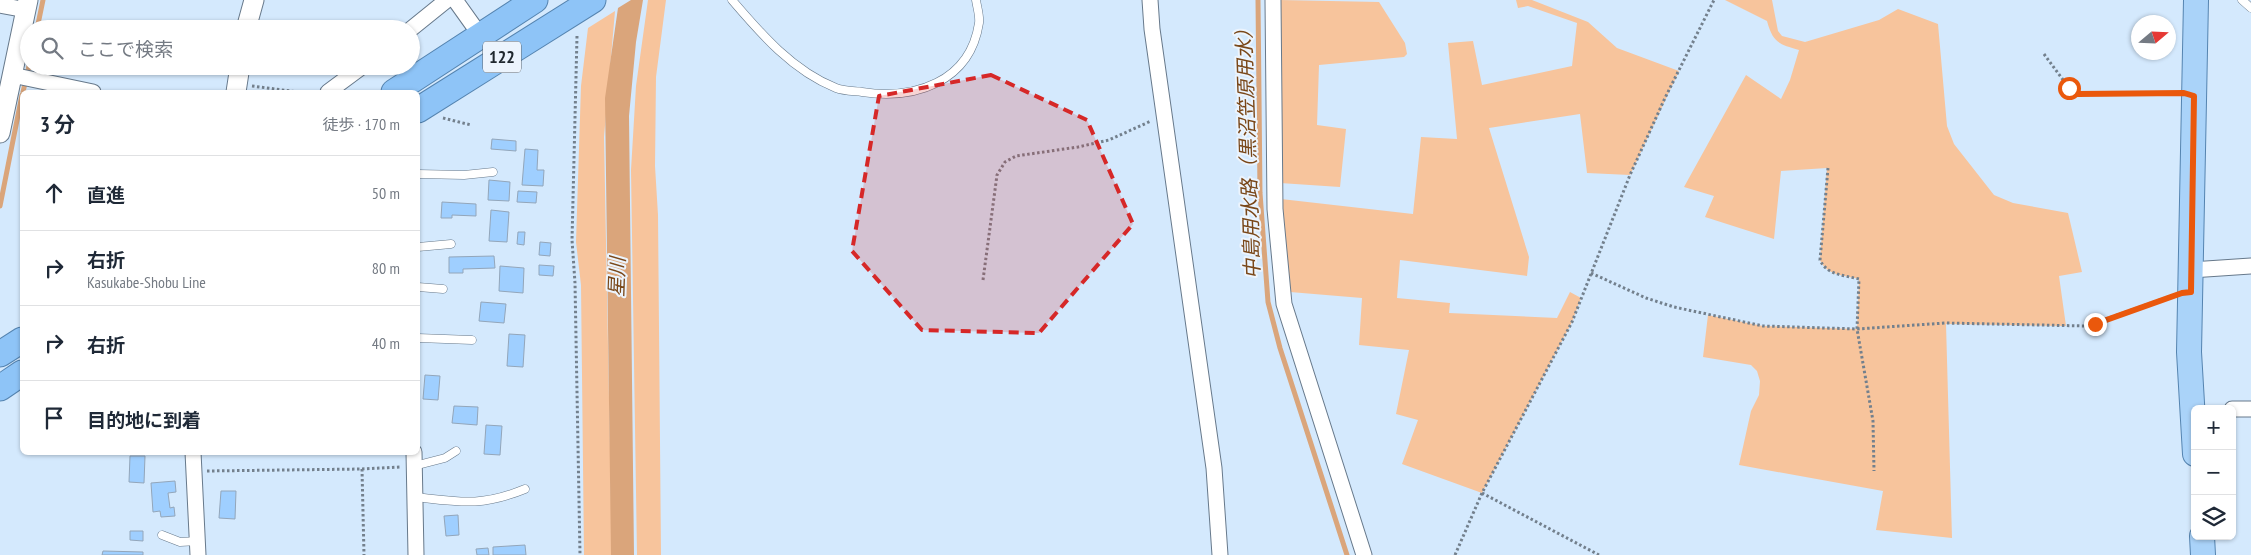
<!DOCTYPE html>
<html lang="ja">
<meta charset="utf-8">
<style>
:root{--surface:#fff;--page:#f6f6f7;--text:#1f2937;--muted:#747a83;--line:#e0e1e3}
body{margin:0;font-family:"PT Sans Narrow","Noto Sans JP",sans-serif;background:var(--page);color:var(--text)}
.controls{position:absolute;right:15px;bottom:15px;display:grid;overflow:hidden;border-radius:8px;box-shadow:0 1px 4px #0004}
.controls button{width:45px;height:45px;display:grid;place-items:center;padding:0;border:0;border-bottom:1px solid var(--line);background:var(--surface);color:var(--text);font:25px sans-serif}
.compass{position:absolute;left:2131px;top:15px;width:45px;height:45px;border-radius:50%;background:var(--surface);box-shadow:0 1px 4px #0004;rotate:71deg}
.stop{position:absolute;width:15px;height:15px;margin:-11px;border:4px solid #ea580c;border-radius:50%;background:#fff}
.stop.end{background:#ea580c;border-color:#fff;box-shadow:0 1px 5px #0008}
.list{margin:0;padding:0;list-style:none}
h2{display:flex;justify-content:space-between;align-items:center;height:65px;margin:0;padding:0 20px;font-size:21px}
h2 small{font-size:16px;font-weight:400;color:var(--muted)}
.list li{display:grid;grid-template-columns:32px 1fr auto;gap:15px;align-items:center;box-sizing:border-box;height:75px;padding:0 20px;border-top:1px solid var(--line)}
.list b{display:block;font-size:19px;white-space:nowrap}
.list p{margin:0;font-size:16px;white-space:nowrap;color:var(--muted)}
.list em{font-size:16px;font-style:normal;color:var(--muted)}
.icon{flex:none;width:28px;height:28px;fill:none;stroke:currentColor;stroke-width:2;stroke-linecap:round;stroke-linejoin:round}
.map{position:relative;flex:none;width:2251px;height:555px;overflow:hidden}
.search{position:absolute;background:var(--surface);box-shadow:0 1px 4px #0004;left:20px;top:20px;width:400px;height:55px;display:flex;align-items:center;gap:12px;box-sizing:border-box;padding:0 18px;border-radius:28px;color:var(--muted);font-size:19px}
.panel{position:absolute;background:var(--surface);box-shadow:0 1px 4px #0004;left:20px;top:90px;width:400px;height:365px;border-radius:8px}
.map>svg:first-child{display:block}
</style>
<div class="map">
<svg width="2251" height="555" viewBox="0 0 2251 555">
<rect width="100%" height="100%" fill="#d4e9fd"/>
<!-- green -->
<path fill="#f7c49c" d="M648 0H666L656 77 655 166 658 215 661 555H637L631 170 636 86Z
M1280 0 1379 2 1405 43 1407 54 1404 57 1319 65 1317 125 1346 129 1340 187 1280 183Z
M1516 0H1532L1588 22 1617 48 1679 71 1630 175 1587 173 1580 114 1489 128 1529 257 1527 276 1400 260 1397 298 1450 303 1449 313 1557 318 1570 292 1581 298 1572 322 1482 493 1402 464 1418 420 1396 414 1409 350 1359 345 1362 298 1290 292 1286 265 1281 199 1413 214 1421 137 1457 139 1448 43 1473 41 1482 85 1572 66 1577 23 1528 6 1518 8Z
M1725 0H1772L1778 31 1782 36 1805 42 1879 20 1898 9 1938 24 1947 126 1954 144 1994 195 2013 203 2068 213 2082 272 2059 276 2066 326 1946 324 1952 538 1876 530 1883 491 1739 465 1751 411 1759 395 1760 381 1757 371 1751 365 1703 357 1708 315 1763 326 1857 329 1859 279C1844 275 1827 276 1820 260L1827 168 1781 171 1774 239 1705 217 1714 196 1684 187 1746 75 1781 99 1790 80 1799 50C1779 44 1773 43 1767 21Z
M615 11 604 137 612 555H584L581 285 576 242 581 86 588 28Z"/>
<!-- water -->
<path fill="#daa57b" d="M631 0H643L636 42 629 116 634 555H611L605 98 618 8Z"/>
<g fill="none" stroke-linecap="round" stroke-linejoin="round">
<!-- stream -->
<path stroke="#daa57b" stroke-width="5" d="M1258 0 1260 193 1268 302 1280 348 1347 555
M37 29 43 0
M23 92 29 66
M0 206 22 95"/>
</g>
<!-- building -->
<path fill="#9fcfff" stroke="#93a6ba" d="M492 139 516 141V151L491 149Z
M525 149 538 150 537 170H544L543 186 522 185Z
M489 180 510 182 509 201 488 200Z
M518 191 537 192 536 203 517 202Z
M442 202 476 204V216L452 215V218H441Z
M491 210 509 212 507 242 489 241Z
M518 232H525L524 245 517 244Z
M540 242 551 243 550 256 539 255Z
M494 256 495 268 463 269V273H449V257Z
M539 265 554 266 553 276 539 275Z
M500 266 524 268 523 293 499 291Z
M481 302 506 304 504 323 479 321Z
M509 334 525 335 523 367 507 366Z
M425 375 440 376 438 400 423 399Z
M454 406 478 407 477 425 452 423Z
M486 425 502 426 500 455 484 454Z
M130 456H145L144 483 129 482Z
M175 481 176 492 168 493 170 508 174 507 175 516 161 517 160 511 153 512 151 483Z
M221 491H236L235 519 219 518Z
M458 515 459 535 446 536 444 516Z
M130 531H143V541L130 540Z
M525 545 526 555H493V547Z
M488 548 489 555H477L476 549Z
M103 551 143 552V555H102Z"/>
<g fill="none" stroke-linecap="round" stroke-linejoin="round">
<!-- service casing -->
<g stroke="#67798b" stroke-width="9">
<path id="service" d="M732 0C761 34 793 71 836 88 844 91 854 91 862 92 915 100 970 82 979 23 980 16 977 7 976 0
M2242 0 2251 8
M418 174 464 175 493 172
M418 247 451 244
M418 287 443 289
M418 338 472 340
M414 466 445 458 456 451
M415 497C460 502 481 507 525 489
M162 535 180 542 198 541"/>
</g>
<!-- minor casing -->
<g stroke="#67798b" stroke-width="17">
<path id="minor" d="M455 0 480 35
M1150 0 1152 29 1214 468 1220 555
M1273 0 1275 209 1284 304 1364 555
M0 5 26 10
M411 29 447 0
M12 75 93 92
M328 92 363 66
M2191 270 2251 266
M2232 409H2251
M193 452 198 555
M414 452 416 555"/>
</g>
<!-- tertiary casing -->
<g stroke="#67798b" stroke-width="21">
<path id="tertiary" d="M246 29 254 0
M236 92 240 66
M0 133 28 0"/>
</g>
<!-- primary casing -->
<g stroke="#5584b0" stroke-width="26">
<path id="primary" d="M2195 454 2189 352 2196 0
M2202 536 2203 555"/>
</g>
<!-- trunk casing -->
<g stroke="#5584b0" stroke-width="27">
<path id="trunk" d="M394 92 535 0
M418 110 593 0
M0 354 22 340
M0 388 22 373"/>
</g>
<!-- path -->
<path stroke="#73808d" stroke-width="3" stroke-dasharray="2.5 2.5" stroke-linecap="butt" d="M577 36 572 240 575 283 580 555
M2044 54 2069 88 2078 94 2175 93
M252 86 298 92
M443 118 471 125
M1828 168 1820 260C1827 275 1843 275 1859 279L1857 329 1873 421 1874 471
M1591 273 1646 298 1674 307 1763 326 1857 329 1945 323 2086 326 2171 296
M983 280 997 175 1005 162 1016 156 1078 147 1109 140 1151 121
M362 469 364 555
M207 471 362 469 401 467
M1482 493 1599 555
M1455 555 1482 493 1572 322 1630 175 1665 98 1714 0"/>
<!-- service -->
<use href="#service" stroke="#fff" stroke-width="8"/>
<!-- minor -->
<use href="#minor" stroke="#fff" stroke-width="15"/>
<!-- tertiary -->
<use href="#tertiary" stroke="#fff" stroke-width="19"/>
<!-- primary -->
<use href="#primary" stroke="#aad3f9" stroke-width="24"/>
<!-- trunk -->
<use href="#trunk" stroke="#8ec4f7" stroke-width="25"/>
</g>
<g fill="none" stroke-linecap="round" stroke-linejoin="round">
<!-- route -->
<path stroke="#ea580c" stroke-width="6" d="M2069 88 2078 94 2184 93 2194 96 2191 292 2182 293 2095 324"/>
</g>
<!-- marked area -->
<path fill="#d62828" fill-opacity="0.2" stroke="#d62828" stroke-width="4" stroke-dasharray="10 6" stroke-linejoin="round" d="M991 75 1087 120 1133 224 1039 333 922 330 852 251 879 96Z"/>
<g text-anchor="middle" stroke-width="4" stroke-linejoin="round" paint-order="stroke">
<!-- shield labels -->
<rect fill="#ecf4fd" stroke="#5d656d" stroke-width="1" x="483" y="41.5" width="38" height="31" rx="4"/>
<g font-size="18" font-weight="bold" fill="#20282f">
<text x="502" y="63">122</text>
</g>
<!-- water labels -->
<g font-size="20" font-style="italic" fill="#794719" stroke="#ecf4fd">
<text transform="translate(1248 149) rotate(-92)" y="7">中島用水路（黒沼笠原用水）</text>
<text transform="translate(617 277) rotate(-88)" y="7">星川</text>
</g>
</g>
</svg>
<div class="controls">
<button>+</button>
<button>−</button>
<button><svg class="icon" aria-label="layers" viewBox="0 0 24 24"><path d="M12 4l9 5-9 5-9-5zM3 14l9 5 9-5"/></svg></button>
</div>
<svg class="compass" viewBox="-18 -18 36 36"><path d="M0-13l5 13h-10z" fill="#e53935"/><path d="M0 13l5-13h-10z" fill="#747a83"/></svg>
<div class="stop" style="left:2069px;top:88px"></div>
<div class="stop end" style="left:2095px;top:324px"></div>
<div class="search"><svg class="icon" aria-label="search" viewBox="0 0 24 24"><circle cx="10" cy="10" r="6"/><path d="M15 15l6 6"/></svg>ここで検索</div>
<section class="panel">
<h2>3 分<small>徒歩 · 170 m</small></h2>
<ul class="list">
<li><svg class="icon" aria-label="ahead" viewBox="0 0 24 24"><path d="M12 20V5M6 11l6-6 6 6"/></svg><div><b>直進</b></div><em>50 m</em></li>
<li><svg class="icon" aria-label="right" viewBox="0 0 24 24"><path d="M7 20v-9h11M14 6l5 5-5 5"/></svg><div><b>右折</b><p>Kasukabe-Shobu Line</p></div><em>80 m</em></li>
<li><svg class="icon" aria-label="right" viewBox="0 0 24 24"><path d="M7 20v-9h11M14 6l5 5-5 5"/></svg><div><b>右折</b></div><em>40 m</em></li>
<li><svg class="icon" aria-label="arrive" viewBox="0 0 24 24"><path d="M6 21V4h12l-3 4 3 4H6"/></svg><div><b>目的地に到着</b></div></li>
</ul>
</section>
</div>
